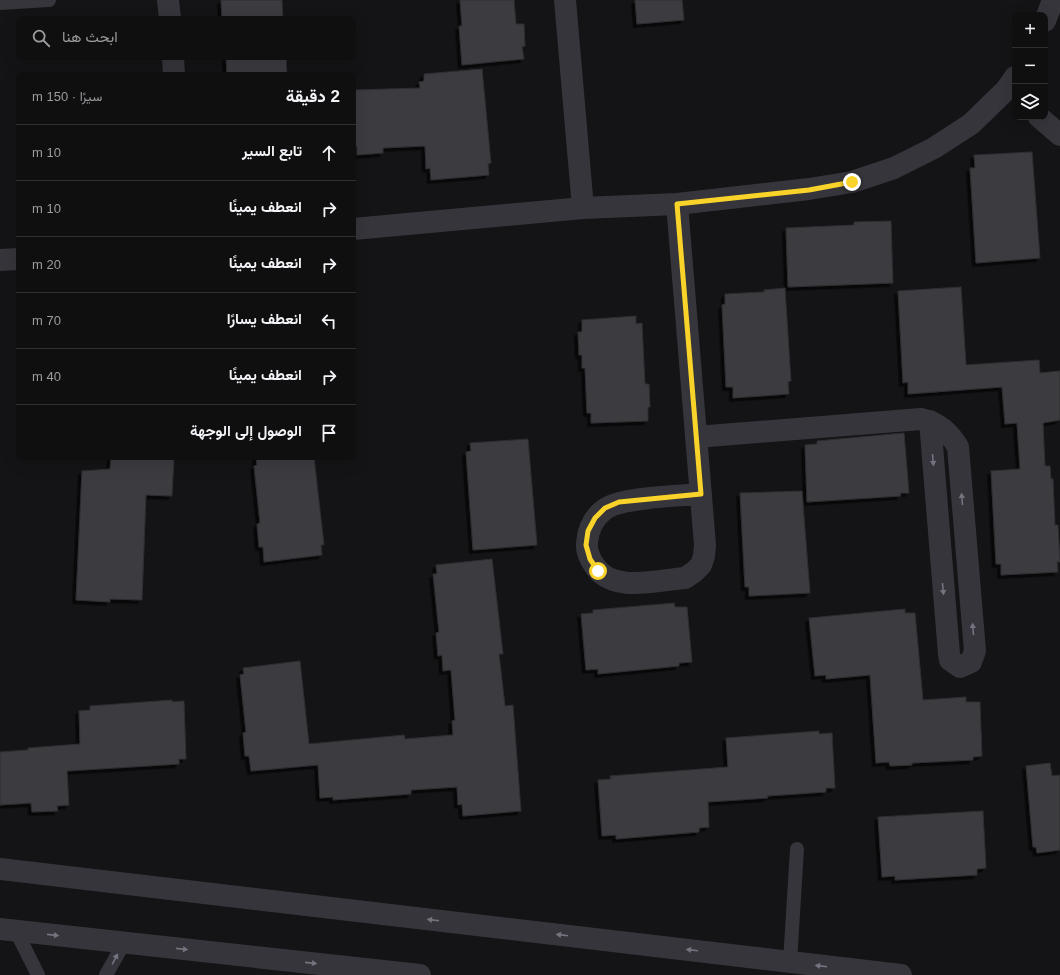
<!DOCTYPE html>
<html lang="ar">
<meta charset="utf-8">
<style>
:root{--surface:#0f0f10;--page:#1d1d1e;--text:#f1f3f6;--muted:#9b9c9f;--line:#2f2f30}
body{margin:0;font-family:Helvetica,Vazirmatn,sans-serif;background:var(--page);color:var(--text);direction:rtl}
.controls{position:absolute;right:12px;top:12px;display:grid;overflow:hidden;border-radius:8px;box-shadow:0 4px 16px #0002}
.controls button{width:36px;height:36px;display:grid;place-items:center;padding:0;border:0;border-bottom:1px solid var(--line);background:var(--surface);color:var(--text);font:20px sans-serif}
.stop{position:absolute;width:12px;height:12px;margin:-9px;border:3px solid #f9d329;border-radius:50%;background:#fff}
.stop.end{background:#f9d329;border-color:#fff;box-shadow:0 1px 4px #0008}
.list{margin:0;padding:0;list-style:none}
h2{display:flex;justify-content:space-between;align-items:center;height:52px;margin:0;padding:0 16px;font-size:17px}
h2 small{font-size:13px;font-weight:400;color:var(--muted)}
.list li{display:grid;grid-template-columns:26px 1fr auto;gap:12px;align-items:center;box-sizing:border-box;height:56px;padding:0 16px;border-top:1px solid var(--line)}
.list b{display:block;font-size:15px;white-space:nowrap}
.list em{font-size:13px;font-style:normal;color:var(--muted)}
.icon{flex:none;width:22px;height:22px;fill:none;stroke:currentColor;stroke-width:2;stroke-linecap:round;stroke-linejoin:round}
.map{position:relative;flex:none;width:1060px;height:975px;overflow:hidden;direction:ltr}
.search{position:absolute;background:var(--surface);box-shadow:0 4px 16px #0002;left:16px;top:16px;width:340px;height:44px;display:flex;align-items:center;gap:10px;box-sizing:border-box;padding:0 14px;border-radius:8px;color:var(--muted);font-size:15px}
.panel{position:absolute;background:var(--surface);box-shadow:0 4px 16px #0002;left:16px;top:72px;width:340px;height:388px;border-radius:8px;direction:rtl}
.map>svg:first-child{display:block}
</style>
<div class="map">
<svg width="1060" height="975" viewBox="0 0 1060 975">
<defs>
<filter id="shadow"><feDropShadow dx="-3.5" dy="3.5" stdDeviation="0" flood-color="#0009"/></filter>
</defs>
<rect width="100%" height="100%" fill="#141416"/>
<!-- building -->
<path fill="#3b3b40" stroke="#2e2e32" filter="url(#shadow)" d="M221 0H282L283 19H222Z
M460 0H514L516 24H524L525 46 522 47 524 59 462 65 459 26H462Z
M635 0H682L684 20 637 24Z
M226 57H286L287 75H227Z
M482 69 491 163 488 164 489 175 431 180 430 168 426 169 425 146 383 148V153L357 155V146H353L354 90 420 88 419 82 424 81V74Z
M1032 152 1040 258 976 263 970 168H975L974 155Z
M891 221 893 283 788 287 786 228 854 225V222Z
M961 287 966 365 1039 360 1040 373 1060 371V420L1043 423 1045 466H1050L1051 479H1053L1055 525H1058L1060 562H1057L1058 572 1001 575V564H996L991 471 1020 469 1017 423 1005 424 1002 387 908 394V382L903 383 898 291Z
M785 288 791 381 788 382 789 394 733 398V387H726L722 305 725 304V294L764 292V290Z
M636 316V324L642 323 645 384H649L650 407H648V421L591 423V413H587L585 368H582V355H579L578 332H582V320Z
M904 433 909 493H900L901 496 807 502 805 445 817 444V441Z
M528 439 537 545 473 550 466 452 471 451 470 443Z
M111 457H174L172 496 146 495 142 600 110 599V602L76 600 82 471 110 469Z
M256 457H314L324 545H321L322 555 264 562 263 547H259L257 524 260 523 254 466 257 465Z
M802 491 810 593 749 596V587H745L740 493Z
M492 559 503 654H499L505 706 513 705 521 811 463 816 462 804 458 805 457 787 411 790V794L333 800V797L320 798 318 765 251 771 249 756H245L243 733 246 732 240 675 244 674 243 668 300 661 309 744 404 735 405 739 453 735 452 721 455 720 451 670 443 671 442 655 438 656 436 633 439 632 433 574H437L436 565Z
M674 603 675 607H687L692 662 679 663V666L598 674V669L586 670 581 614 593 613V610Z
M905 609V613H915L923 700 966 697V702H980L982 756 973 757V760L912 763V765L890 766 889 762 876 763 870 675 826 679V675L815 676 809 618Z
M172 700V702L184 701 186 759H179V764L67 771 69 805 57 806 58 811 32 812 31 803 0 805V752L28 750V748L80 744 79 711 90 710V706Z
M819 731V734L832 733 835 788H826V792L767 796 768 798 708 802 709 827 699 828V832L616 839V835L602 836 598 780 611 779 610 776 728 767 726 738Z
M1050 763 1052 776 1060 775V850L1037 853 1036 847H1033L1026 766Z
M983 811 986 868 977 869V875L895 880V876L882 877 878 817Z"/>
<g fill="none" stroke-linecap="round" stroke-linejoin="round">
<!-- service -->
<path stroke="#35353b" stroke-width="14" d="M0 3 49 0
M16 931 38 975
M790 962 797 849
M106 975 124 943"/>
<!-- minor -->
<path stroke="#35353b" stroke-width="22" d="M168 0 170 19
M565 0 583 208
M1045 21 1053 0
M173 57 174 75
M1039 117 1060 135
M677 204 705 545 704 556 701 565 694 572 685 578C657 580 612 594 594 565 590 559 586 551 587 543 588 529 594 517 605 509 621 497 679 496 701 494
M353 229 583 208 677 204 809 189 852 182 894 168 934 148 971 124 1006 90 1015 77
M0 260 19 259
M696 437 921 419C939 423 949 432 958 447L975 651 971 662 960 667 950 660 949 654 930 421"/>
<!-- tertiary -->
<path stroke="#35353b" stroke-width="22" d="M0 869 901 975
M0 929 420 975"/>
</g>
<!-- one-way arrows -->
<defs><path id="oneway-solid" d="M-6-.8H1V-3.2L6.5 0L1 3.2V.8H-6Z"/></defs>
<g fill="#73747f">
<use href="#oneway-solid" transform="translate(933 460) rotate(85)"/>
<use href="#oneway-solid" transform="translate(962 499) rotate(-95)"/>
<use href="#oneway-solid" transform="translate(943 589) rotate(85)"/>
<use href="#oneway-solid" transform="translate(973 629) rotate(-95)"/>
<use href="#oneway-solid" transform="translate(433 920) rotate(-173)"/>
<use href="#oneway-solid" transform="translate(53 935) rotate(6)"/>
<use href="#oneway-solid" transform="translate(562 935) rotate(-173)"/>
<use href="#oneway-solid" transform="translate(182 949) rotate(6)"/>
<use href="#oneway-solid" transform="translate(692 950) rotate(-173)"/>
<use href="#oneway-solid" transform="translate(115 959) rotate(-62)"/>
<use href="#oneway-solid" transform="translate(311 963) rotate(6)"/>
<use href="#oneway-solid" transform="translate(821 966) rotate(-173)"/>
</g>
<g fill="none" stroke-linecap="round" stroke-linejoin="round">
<!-- route -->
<path stroke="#f9d329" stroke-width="5" d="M598 571 590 559 586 545 588 531 595 518 605 508 619 502 701 494 677 204 809 190 852 182"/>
</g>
</svg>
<div class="controls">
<button>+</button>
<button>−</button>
<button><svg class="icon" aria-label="layers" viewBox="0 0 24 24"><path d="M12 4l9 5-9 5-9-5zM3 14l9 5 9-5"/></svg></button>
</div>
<div class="stop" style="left:598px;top:571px"></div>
<div class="stop end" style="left:852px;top:182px"></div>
<div class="search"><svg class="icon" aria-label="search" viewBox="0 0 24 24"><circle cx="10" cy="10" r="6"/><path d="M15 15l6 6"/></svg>ابحث هنا</div>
<section class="panel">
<h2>2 دقيقة<small>سيرًا · 150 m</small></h2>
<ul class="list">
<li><svg class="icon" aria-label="ahead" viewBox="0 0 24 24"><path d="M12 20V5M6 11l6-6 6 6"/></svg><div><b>تابع السير</b></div><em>10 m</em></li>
<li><svg class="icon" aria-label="right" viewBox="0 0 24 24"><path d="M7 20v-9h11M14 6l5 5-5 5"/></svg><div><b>انعطف يمينًا</b></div><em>10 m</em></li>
<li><svg class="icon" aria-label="right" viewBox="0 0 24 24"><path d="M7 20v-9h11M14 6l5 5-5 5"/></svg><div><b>انعطف يمينًا</b></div><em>20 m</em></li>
<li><svg class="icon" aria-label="left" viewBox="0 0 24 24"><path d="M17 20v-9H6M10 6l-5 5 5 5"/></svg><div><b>انعطف يسارًا</b></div><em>70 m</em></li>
<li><svg class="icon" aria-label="right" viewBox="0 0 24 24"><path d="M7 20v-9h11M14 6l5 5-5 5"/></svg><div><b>انعطف يمينًا</b></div><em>40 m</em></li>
<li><svg class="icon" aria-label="arrive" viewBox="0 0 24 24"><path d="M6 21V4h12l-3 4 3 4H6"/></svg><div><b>الوصول إلى الوجهة</b></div></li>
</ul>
</section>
</div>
